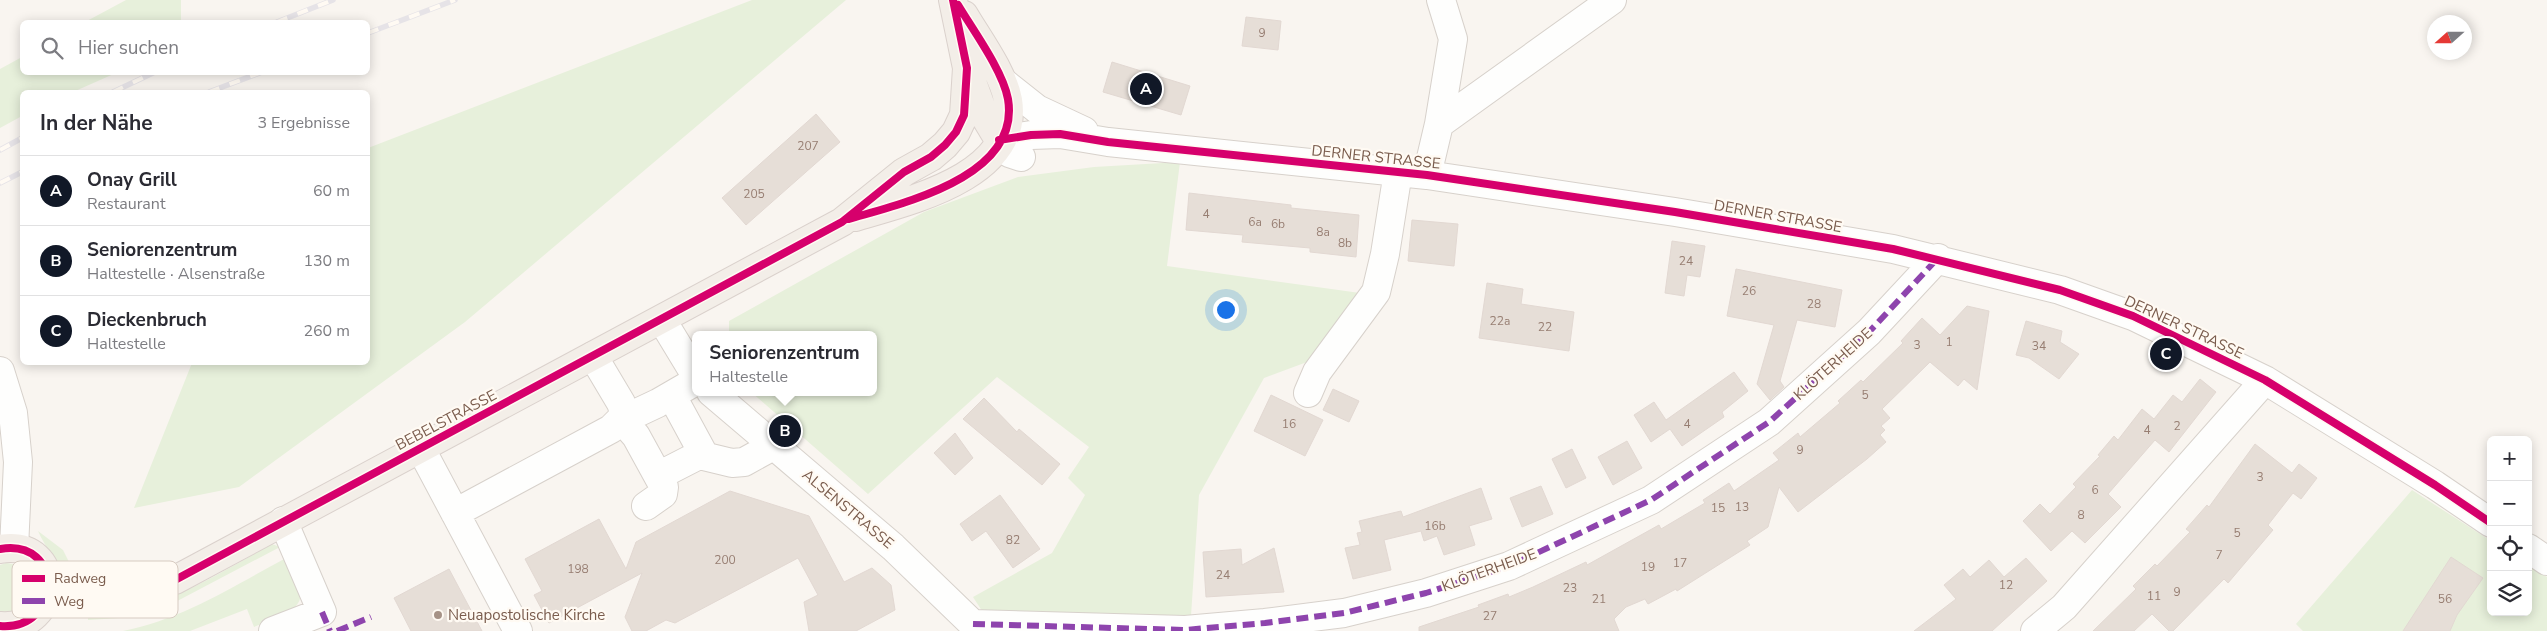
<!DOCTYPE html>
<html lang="de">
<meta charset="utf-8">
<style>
:root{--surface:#fff;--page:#f2f2f3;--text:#2b2b33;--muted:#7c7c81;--line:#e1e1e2;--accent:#111827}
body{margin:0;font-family:"Nunito Sans",sans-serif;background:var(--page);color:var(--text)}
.controls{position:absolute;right:15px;bottom:15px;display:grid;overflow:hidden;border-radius:8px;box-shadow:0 2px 12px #0003}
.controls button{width:45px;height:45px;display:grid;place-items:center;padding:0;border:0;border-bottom:1px solid var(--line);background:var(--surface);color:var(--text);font:25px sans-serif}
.compass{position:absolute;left:2427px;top:15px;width:45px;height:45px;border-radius:50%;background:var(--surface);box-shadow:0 2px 12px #0003;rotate:249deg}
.you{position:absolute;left:1225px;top:309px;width:18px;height:18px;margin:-12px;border:4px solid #fff;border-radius:50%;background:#1a73e8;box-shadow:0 0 0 8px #1a73e833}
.badge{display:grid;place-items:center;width:32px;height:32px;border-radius:50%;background:var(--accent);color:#fff;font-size:16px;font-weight:700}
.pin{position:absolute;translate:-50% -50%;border:2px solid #fff;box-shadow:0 1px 5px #0006}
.popup{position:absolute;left:692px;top:331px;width:185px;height:65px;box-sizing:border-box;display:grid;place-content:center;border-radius:8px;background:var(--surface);filter:drop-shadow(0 1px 4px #0005);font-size:16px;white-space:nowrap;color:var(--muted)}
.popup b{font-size:19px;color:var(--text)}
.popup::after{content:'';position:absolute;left:50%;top:100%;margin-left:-10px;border:10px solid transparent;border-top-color:var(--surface)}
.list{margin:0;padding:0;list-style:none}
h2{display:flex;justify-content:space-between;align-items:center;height:65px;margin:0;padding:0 20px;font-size:21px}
h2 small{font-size:16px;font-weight:400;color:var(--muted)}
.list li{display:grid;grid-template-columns:32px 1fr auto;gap:15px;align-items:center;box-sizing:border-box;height:70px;padding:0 20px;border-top:1px solid var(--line)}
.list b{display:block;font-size:19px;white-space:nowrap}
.list p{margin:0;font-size:16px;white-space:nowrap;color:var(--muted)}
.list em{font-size:16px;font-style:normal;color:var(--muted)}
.icon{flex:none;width:28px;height:28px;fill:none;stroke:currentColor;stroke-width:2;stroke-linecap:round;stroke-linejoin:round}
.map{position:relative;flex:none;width:2547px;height:631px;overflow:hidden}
.search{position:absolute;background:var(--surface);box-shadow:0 2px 12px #0003;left:20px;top:20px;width:350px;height:55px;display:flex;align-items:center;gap:12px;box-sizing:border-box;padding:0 18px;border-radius:8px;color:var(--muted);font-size:19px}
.panel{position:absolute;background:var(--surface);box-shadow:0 2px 12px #0003;left:20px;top:90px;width:350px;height:275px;border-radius:8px}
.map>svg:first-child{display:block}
</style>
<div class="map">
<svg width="2547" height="631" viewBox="0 0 2547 631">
<rect width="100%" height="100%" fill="#f9f5f0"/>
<!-- green -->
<path fill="#e7f0db" d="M126 0H181V22H85Z
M752 0H846L465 322 239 487 134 508 192 363 368 362V148Z
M22 57V72L116 73 73 92H22V116L0 128V69Z
M1180 162 1167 266 1360 293 1307 362 1264 378 1199 495 1191 616 986 617 973 597 1052 553 1085 495 1068 478 1089 447 997 377 868 494 751 392H874V335H729V321L924 212 1018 177 1094 167Z
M2412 490 2491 541V612H2528V565L2547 577V631H2303L2296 624Z
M38 531 63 550 75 574C57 566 46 548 38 531Z
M272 544 280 547 164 608 120 618 88 620V614C159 613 212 577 272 544Z
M286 558C290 567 301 584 301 594 300 614 268 621 254 627L247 609 190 631H123C183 619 232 587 286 558Z
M6 563C22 564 41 577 33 596 31 600 27 605 24 609L7 614 0 612V565Z"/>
<!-- building -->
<path fill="#e6ded7" stroke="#e2d8d2" d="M1246 17 1281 21 1278 50 1242 46Z
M1112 62 1190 86 1181 115 1103 92Z
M816 114 840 142 746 225 722 198Z
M1189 193 1291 205V208L1359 215 1356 257 1310 252V248L1242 242 1243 235 1186 230Z
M1412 220 1458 224 1454 266 1408 261Z
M1672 241 1705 246 1700 277 1687 275 1684 296 1665 293Z
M1736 269 1842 290 1835 327 1797 320 1780 381 1784 387 1770 400 1757 384 1774 325 1727 316Z
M1487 283 1523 289 1521 304 1574 312 1569 351 1479 338Z
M1967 306 1989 311 1977 390 1964 379 1958 386 1930 362 1882 409 1890 418 1881 426 1885 430 1880 435 1886 442 1867 459 1798 512 1779 487 1768 527 1747 541 1750 545 1677 591 1676 589 1648 604 1645 599 1626 607 1614 619 1619 631H1419V627L1479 607 1478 605 1508 594 1509 597 1533 587 1586 562 1587 565 1659 525 1661 529 1705 503 1703 500 1729 483 1734 491 1779 460 1773 453 1798 433 1800 437 1840 403 1838 401 1861 380 1863 382 1903 343 1901 341 1922 318 1940 335Z
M2026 321 2062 331 2060 342 2079 354 2059 379 2029 358 2016 355Z
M1734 372 1748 391 1722 412 1724 417 1682 446 1670 429 1651 442 1634 415 1654 402 1666 420Z
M2200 379 2216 392 2169 452 2155 440 2108 494 2121 507 2085 543 2072 531 2051 551 2023 521 2040 504 2050 514 2076 487 2073 484 2100 456 2098 455 2114 436 2118 440 2142 409 2154 419 2173 395 2182 402Z
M1333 389 1359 401 1349 422 1323 410Z
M1271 395 1323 420 1305 456 1254 431Z
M984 398 1017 432 1019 429 1060 464 1042 485 963 419Z
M955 433 973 458 955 475 934 453Z
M1627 441 1642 468 1613 485 1598 457Z
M2255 444 2292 473 2299 464 2317 478 2301 499 2293 493 2268 525 2273 530 2228 583 2224 579 2173 631H2169L2152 614 2134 631H2093L2136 589 2133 586 2155 564 2157 566 2190 532 2186 529 2207 505 2209 507Z
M1572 449 1586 478 1566 488 1552 459Z
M1541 486 1553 514 1522 527 1510 498Z
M1481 488 1492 519 1469 526 1475 545 1444 555 1437 536 1424 541 1421 531 1384 540 1391 570 1353 579 1345 548 1360 545 1357 533 1362 532 1359 521 1401 511 1403 517Z
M730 491 809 516 844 582 872 568 891 585 895 610 856 631H809L804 602 818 595 798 558 675 623 666 620 646 631H632L625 617 642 573 549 623 534 595 542 591 525 559 599 519 626 569 636 542Z
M1000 495 1040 549 1013 568 986 531 972 541 960 524Z
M1274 548 1284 592 1206 597 1203 552 1241 549 1242 565Z
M2451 557 2483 578 2457 615 2450 631H2403Z
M2026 558 2047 581 1992 631H1914L1956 599 1944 585 1963 569 1970 577 1989 560 2004 577Z
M449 569 482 631H411L394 598Z"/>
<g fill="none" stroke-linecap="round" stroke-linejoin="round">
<!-- minor casing -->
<g stroke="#d7d1cb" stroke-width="30">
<path id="minor" d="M1003 82 1037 109 1084 131
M1439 124 1453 39 1441 0
M1021 157 1009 153 999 140 1031 135 1060 134 1108 142 1427 175 1675 212 1893 249 2060 290 2133 316 2265 380 2435 485 2491 523
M1427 175 1439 124 1612 0
M662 320 696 376
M0 371 13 413 18 462 14 548
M711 392 893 547 980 631
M1308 393 1317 372 1376 292 1385 254 1398 172
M672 396 704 455
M421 449 518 631
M658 476 699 455 732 463 744 462 773 446
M646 506 663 494 664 487 636 436 622 420 658 403 696 381
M455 513 611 429 625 415 621 403 593 356
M2528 548 2547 561
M973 624 1185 630 1265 623 1344 613 1426 593 1509 566 1651 500 1769 422 1869 332 1938 258
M273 631 322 612 283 521
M2035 631 2064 607 2265 380"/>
</g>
<!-- major casing -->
<g stroke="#dad1cc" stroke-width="30">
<path id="major" d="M971 79 984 115 999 140
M855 217C909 201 1020 176 1008 100 1003 72 978 39 964 15
M0 549C65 538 62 631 0 626
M49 592 123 593 175 580 842 222 904 172 931 157 945 145 956 132 964 115 967 68 953 0"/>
</g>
<!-- minor -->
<use href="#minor" stroke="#fefefd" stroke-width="28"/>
<!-- major -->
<use href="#major" stroke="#f3eee8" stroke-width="28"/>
<!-- rail casing -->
<g stroke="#e6e3e7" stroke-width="5.5">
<path id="rail" d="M277 22 333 0
M368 33 455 0
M113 92 155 72
M209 92 262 72
M0 150 22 138
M0 183 22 172"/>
</g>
<!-- rail -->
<use href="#rail" stroke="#fffaf3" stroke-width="4" stroke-dasharray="11" stroke-linecap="butt"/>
<!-- quiet -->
<path stroke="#8e44ad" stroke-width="6" stroke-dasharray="12 6" stroke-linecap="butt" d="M322 612 330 631
M973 624 1185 630 1265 623 1344 613 1426 593 1509 566 1651 500 1769 422 1869 332 1938 258
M337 631 371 617"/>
<!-- cycleway casing -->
<g stroke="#fffaf3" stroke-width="11">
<path id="cycleway" d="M999 140 1031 135 1060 134 1108 142 1427 175 1675 212 1893 249 2060 290 2133 316 2265 380 2435 485 2491 523
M849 219C903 203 1021 177 1008 99 1003 71 973 30 958 5
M0 549C65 538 62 631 0 626
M49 592 123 593 175 580 842 222 904 172 931 157 945 145 956 132 964 115 967 68 953 0"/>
</g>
<!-- cycleway -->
<use href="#cycleway" stroke="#d6006c" stroke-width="8"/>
</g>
<!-- markers -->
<circle fill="#a69286" stroke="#fffaf3" stroke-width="2" cx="438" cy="615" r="5"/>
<g text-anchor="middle" stroke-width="4.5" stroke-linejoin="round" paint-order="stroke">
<!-- number labels -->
<g font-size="12" fill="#977e72">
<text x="1262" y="37">9</text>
<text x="808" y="150">207</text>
<text x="754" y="198">205</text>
<text x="1206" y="218">4</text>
<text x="1255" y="226">6a</text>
<text x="1278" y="228">6b</text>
<text x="1323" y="236">8a</text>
<text x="1345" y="247">8b</text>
<text x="1686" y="265">24</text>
<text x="1749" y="295">26</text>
<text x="1814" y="308">28</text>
<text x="1500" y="325">22a</text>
<text x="1545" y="331">22</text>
<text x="1949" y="346">1</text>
<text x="1917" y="349">3</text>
<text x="2039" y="350">34</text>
<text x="1865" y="399">5</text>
<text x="1289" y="428">16</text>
<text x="1687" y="428">4</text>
<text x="2177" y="430">2</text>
<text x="2147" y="434">4</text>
<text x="1800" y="454">9</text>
<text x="2260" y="481">3</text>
<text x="2095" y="494">6</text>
<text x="1742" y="511">13</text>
<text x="1718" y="512">15</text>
<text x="2081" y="519">8</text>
<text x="1435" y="530">16b</text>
<text x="2237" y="537">5</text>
<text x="1013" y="544">82</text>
<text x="2219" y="559">7</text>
<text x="725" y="564">200</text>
<text x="1680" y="567">17</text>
<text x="1648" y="571">19</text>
<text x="578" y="573">198</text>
<text x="1223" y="579">24</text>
<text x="2006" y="589">12</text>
<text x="1570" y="592">23</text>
<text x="2177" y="596">9</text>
<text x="2154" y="600">11</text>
<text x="1599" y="603">21</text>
<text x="2445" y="603">56</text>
<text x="1490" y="620">27</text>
</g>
<!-- street labels -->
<g font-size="15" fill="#7a5c4d" stroke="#fffaf3">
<text transform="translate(1376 157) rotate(6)" y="5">DERNER STRASSE</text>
<text transform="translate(1778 216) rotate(10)" y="5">DERNER STRASSE</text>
<text transform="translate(2184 327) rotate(25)" y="5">DERNER STRASSE</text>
<text transform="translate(1833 364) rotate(-42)" y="5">KLÖTERHEIDE</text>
<text transform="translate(446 420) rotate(-28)" y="5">BEBELSTRASSE</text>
<text transform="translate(848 509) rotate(40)" y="5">ALSENSTRASSE</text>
<text transform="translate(1489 570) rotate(-20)" y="5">KLÖTERHEIDE</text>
</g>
<!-- poi labels -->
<g font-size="15" fill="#7a5c4d" stroke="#fffaf3" text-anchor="start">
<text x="448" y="620">Neuapostolische Kirche</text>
</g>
</g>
<!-- legend -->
<rect x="12" y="561" width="166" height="57" rx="8" fill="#fffaf3" stroke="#d7cbc1" stroke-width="1"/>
<rect x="22" y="575" width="23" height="7" fill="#d6006c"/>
<rect x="22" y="598" width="23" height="6" fill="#8e44ad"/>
<g font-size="14" fill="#7a5c4d">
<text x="54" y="583">Radweg</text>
<text x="54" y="606">Weg</text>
</g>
</svg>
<div class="controls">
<button>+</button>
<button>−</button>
<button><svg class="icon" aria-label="locate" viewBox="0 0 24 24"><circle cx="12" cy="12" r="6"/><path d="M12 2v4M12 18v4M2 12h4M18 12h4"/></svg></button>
<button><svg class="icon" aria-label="layers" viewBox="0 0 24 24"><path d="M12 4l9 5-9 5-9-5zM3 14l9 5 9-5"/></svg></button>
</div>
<svg class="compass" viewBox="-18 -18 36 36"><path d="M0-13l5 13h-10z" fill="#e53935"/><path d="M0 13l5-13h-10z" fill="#7c7c81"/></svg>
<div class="you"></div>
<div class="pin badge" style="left:1146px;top:89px">A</div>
<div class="pin badge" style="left:785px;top:431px">B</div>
<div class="popup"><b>Seniorenzentrum</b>Haltestelle</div>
<div class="pin badge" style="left:2166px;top:354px">C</div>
<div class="search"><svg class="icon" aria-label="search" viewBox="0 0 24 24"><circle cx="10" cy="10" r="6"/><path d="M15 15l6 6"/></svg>Hier suchen</div>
<section class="panel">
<h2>In der Nähe<small>3 Ergebnisse</small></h2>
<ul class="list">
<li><span class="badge">A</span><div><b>Onay Grill</b><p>Restaurant</p></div><em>60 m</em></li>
<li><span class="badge">B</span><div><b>Seniorenzentrum</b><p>Haltestelle · Alsenstraße</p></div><em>130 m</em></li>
<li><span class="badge">C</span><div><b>Dieckenbruch</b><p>Haltestelle</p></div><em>260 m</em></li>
</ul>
</section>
</div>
